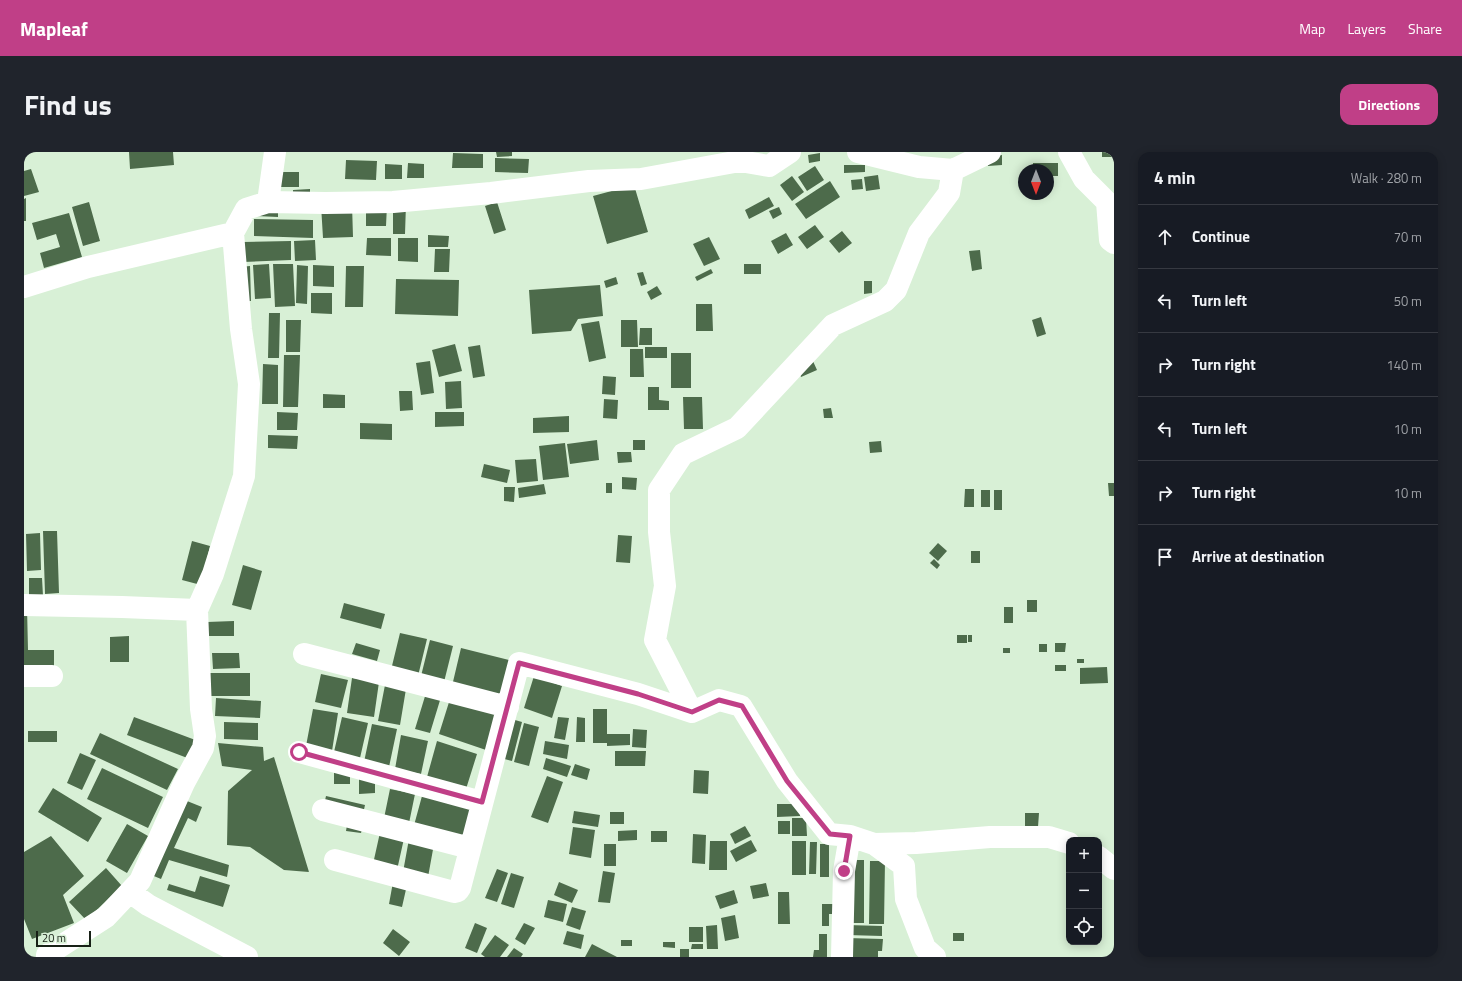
<!DOCTYPE html>
<meta charset="utf-8">
<style>
:root{--surface:#171b24;--page:#20242c;--text:#f1f3f6;--muted:#9ea1a6;--line:#363941;--accent:#c03f87}
body{margin:0;font-family:"Titillium Web",sans-serif;background:var(--page);color:var(--text)}
.controls{position:absolute;right:12px;bottom:12px;display:grid;overflow:hidden;border-radius:8px;box-shadow:0 2px 10px #0003}
.controls button{width:36px;height:36px;display:grid;place-items:center;padding:0;border:0;border-bottom:1px solid var(--line);background:var(--surface);color:var(--text);font:20px sans-serif}
.compass{position:absolute;left:994px;top:12px;width:36px;height:36px;border-radius:50%;background:var(--surface);box-shadow:0 2px 10px #0003;rotate:180deg}
.scale{position:absolute;left:12px;bottom:10px;width:55px;box-sizing:border-box;padding-left:4px;border:2px solid #182117;border-top:0;font-size:11px;line-height:14px;white-space:nowrap;color:#182117;-webkit-text-stroke:3px #d8f0d6;paint-order:stroke}
.stop{position:absolute;width:12px;height:12px;margin:-9px;border:3px solid #c03f87;border-radius:50%;background:#fff}
.stop.end{background:#c03f87;border-color:#fff;box-shadow:0 1px 4px #0008}
.list{margin:0;padding:0;list-style:none}
h2{display:flex;justify-content:space-between;align-items:center;height:52px;margin:0;padding:0 16px;font-size:17px}
h2 small{font-size:13px;font-weight:400;color:var(--muted)}
.list li{display:grid;grid-template-columns:26px 1fr auto;gap:12px;align-items:center;box-sizing:border-box;height:64px;padding:0 16px;border-top:1px solid var(--line)}
.list b{display:block;font-size:15px;white-space:nowrap}
.list em{font-size:13px;font-style:normal;color:var(--muted)}
.icon{flex:none;width:22px;height:22px;fill:none;stroke:currentColor;stroke-width:2;stroke-linecap:round;stroke-linejoin:round}
.map{position:relative;flex:none;width:1090px;height:805px;overflow:hidden;border-radius:12px}
header{display:flex;align-items:center;gap:24px;box-sizing:border-box;height:56px;padding:0 20px;background:var(--accent);color:#fff}
header strong{font-size:19px}
nav{display:flex;gap:22px;margin-inline-start:auto;font-size:14px}
.intro{display:flex;align-items:center;justify-content:space-between;box-sizing:border-box;height:96px;padding:0 24px}
h1{margin:0;font-size:28px}
.button{padding:10px 18px;border-radius:12px;background:var(--accent);color:#fff;font-size:14px;font-weight:700}
main{display:flex;gap:24px;padding:0 24px}
aside{flex:1;background:var(--surface);border-radius:12px;box-shadow:0 2px 10px #0003}
.map>svg:first-child{display:block}
</style>
<header>
<strong>Mapleaf</strong>
<nav><a>Map</a><a>Layers</a><a>Share</a></nav>
</header>
<div class="intro"><h1>Find us</h1><a class="button">Directions</a></div>
<main>
<div class="map">
<svg width="1090" height="805" viewBox="0 0 1090 805">
<rect width="100%" height="100%" fill="#d8f0d6"/>
<!-- building -->
<path fill="#4d6b4b" d="M105 0H149L150 13 106 17Z
M472 0H488V4L473 5Z
M1078 0H1090V5H1078Z
M429 1 459 2V16H428Z
M796 1V9L785 11 784 3Z
M978 3V13L964 14 963 5Z
M471 6 505 7 504 21 471 20Z
M322 8 353 9 352 28 321 27Z
M384 11 400 12V26H383Z
M1009 11H1034V24H1024V18H1009Z
M361 12 378 13V27H361Z
M820 13H841V20L820 21Z
M791 14 800 28 783 39 774 25Z
M7 17 15 40 0 44V19Z
M255 20H275V35H255Z
M854 23 856 37 842 39 840 25Z
M768 24 780 40 768 49 756 33Z
M838 27 839 37 828 38 827 28Z
M806 29 816 45 782 67 771 52Z
M610 33 624 80 583 92 569 44Z
M286 37V47H269V38Z
M745 45 750 54 725 67 721 58Z
M2 46V69H0V47Z
M65 50 76 89 59 94 48 55Z
M473 50 482 78 470 82 461 54Z
M328 52 329 85 299 86 297 53Z
M369 52H382L381 82H369Z
M342 53H363L362 74H342Z
M254 55V65L232 64Z
M755 55 758 62 749 67 745 59Z
M45 61 58 105 20 116 16 101 36 95 32 82 13 88 8 71Z
M230 67 289 68V86L230 84Z
M791 73 800 85 783 97 774 85Z
M818 79 828 91 815 101 805 89Z
M762 81 769 93 754 102 747 89Z
M404 83 425 84 424 95H404Z
M685 85 696 107 680 114 669 92Z
M343 86H367V104L342 103Z
M374 86H394V110L374 109Z
M291 88 292 108 271 109 270 89Z
M267 89V108L219 110V90Z
M411 97H426L425 120H410Z
M956 98 958 117 948 119 945 99Z
M245 112 247 146 231 147 229 113Z
M249 112H269L271 154 251 155Z
M720 112H737V122H720Z
M273 113 284 114 283 152 272 151Z
M289 113 310 114V135L289 134Z
M226 114 227 149H217L216 115Z
M322 114H340L339 155H321Z
M687 117 689 121 673 129 671 125Z
M619 120 623 132 617 134 613 121Z
M592 125 594 132 582 136 580 129Z
M372 127 435 128 434 164 371 162Z
M840 129H848V141L840 142Z
M576 133 579 164 554 167 547 179 508 182 505 138Z
M633 134 638 142 627 148 623 140Z
M287 141H308V162L287 161Z
M672 152H688L689 179H672Z
M245 161H256L255 206H244Z
M1017 165 1022 182 1013 185 1008 168Z
M262 168H277L276 200H262Z
M597 168H613L614 195H597Z
M575 169 582 206 565 210 557 172Z
M616 176H628V193H615Z
M431 192 438 219 415 225 408 198Z
M456 193 461 224 449 226 444 195Z
M621 195H643V206H621Z
M606 197H619L620 225H606Z
M647 201H667V236H647Z
M260 203H276L274 255H259Z
M788 207 793 218 777 225 773 214Z
M406 209 410 241 397 243 392 211Z
M239 212 254 213V252H238Z
M579 224 592 225 591 243 578 242Z
M437 229 438 256 422 257 421 230Z
M624 235H635V248L645 249V258H624Z
M375 239H388L389 258 376 259Z
M299 242 321 243V256H299Z
M659 245H678L679 277H660Z
M580 247 594 248 593 267 579 266Z
M807 256 809 266H800L799 257Z
M253 260 274 261 273 278H253Z
M411 260H440V274L411 275Z
M545 264V280L509 281V266Z
M336 271 368 272V288L336 287Z
M244 283 274 284 273 297 244 296Z
M573 288 575 308 546 312 543 292Z
M609 288H621V298H609Z
M857 289 858 300 846 301 845 290Z
M541 291 545 325 519 328 515 294Z
M593 300H607L608 310 594 311Z
M512 307 514 329 493 331 491 308Z
M460 312 486 318 483 331 457 325Z
M598 325 613 326 612 338 598 337Z
M582 331H588V341H582Z
M1084 331H1090V344H1085Z
M520 332 522 342 495 346 494 336Z
M480 335H491L490 350 480 349Z
M941 337H950V355H940Z
M957 338H966V355H957Z
M970 338H978V358H970Z
M19 379H33L35 441 21 442Z
M16 381 17 418 3 419 2 382Z
M594 383 608 384 606 411 592 410Z
M168 389 186 394 177 433 158 428Z
M914 391 923 399 914 409 905 401Z
M947 399H956V411H947Z
M910 407 916 413 913 417 906 411Z
M219 413 238 419 227 458 208 453Z
M5 426H18L19 444H5Z
M1003 448H1013V460H1003Z
M320 451 361 462 357 477 316 466Z
M0 455H3L4 498H30V514L0 515Z
M980 455H989V471H980Z
M210 469V484H183V470Z
M376 481 403 487 394 524 367 518Z
M933 483H943V491H933Z
M944 483H948V490H944Z
M105 484V510H86V485Z
M406 488 429 494 420 530 397 524Z
M332 491 356 498 353 509 328 502Z
M1031 491H1042L1041 500H1031Z
M1015 492H1023V500H1015Z
M437 496 489 509 480 547 428 534Z
M979 496H986V501H979Z
M188 501H215L216 516 189 517Z
M1053 507H1060V511H1053Z
M1031 513H1042V519H1031Z
M1083 515 1084 531 1056 532V516Z
M186 521H226V544H186Z
M297 522 324 528 317 556 291 550Z
M510 524 538 534 528 566 500 556Z
M328 526 355 530 350 565 323 561Z
M361 533 382 537 376 573 354 569Z
M402 541 417 545 406 581 391 577Z
M192 546 237 549 236 566 191 564Z
M426 547 473 562 462 598 415 582Z
M289 557 314 561 308 599 282 594Z
M569 557H583V582H606V593L583 594V591H569Z
M110 565 174 589 166 607 103 583Z
M318 565 344 571 336 606 310 600Z
M534 565 545 566 541 588 530 586Z
M553 565 561 566V590H552Z
M484 566 498 570 488 609 473 605Z
M200 570 234 571V588L200 587Z
M500 571 515 575 505 614 490 610Z
M348 572 373 577 365 615 340 610Z
M609 577 623 578 622 596 608 595Z
M4 579H33V590H4Z
M76 581 154 617 143 638 66 602Z
M377 583 404 589 397 622 371 617Z
M413 589 453 602 442 637 403 625Z
M521 589 545 593 543 607 519 602Z
M194 591 239 595 240 609 250 605 285 720 260 718 226 695 203 693 204 639 228 618 198 614Z
M591 599H622L621 614H591Z
M56 601 72 608 58 638 43 631Z
M522 606 547 614 543 625 519 617Z
M551 612 566 617 563 628 547 623Z
M78 616 139 645 124 676 63 647Z
M326 616V632H310V617Z
M670 618 685 619 684 642 669 641Z
M523 624 539 630 524 671 507 665Z
M335 626H351V641L335 642Z
M29 636 78 666 64 690 14 660Z
M366 637 391 642 384 676 359 671Z
M302 644 341 653 339 662 300 653Z
M398 644 450 658 441 691 389 677Z
M158 647 178 655 172 670 164 666 150 696 205 713 203 725 145 708 137 727 125 722Z
M753 652H776V664L753 665Z
M550 659 576 663 574 675 548 671Z
M586 660H600V672H586Z
M1001 661H1015L1014 675 1001 674Z
M768 666H782L783 684H768Z
M324 667 340 670 337 681 322 679Z
M754 669H766V682H754Z
M103 672 124 684 103 721 82 709Z
M721 674 727 684 711 692 706 682Z
M549 675 571 678 567 706 545 702Z
M357 676 381 682 373 718 349 712Z
M613 678V688L594 689V679Z
M627 679H643V690H627Z
M669 682 682 683 681 712 668 711Z
M27 684 60 724 39 743 50 771 8 787 0 767V700Z
M385 687 410 692 404 725 379 720Z
M727 688 733 699 712 710 706 699Z
M686 689H703V718H685Z
M768 689H782V723H768Z
M786 690H793L792 722H785Z
M580 692H592V714H580Z
M796 692H805V725H796Z
M825 708H840V771H825Z
M846 709H861L860 772H845Z
M82 716 98 734 62 768 45 750Z
M473 717 484 721 473 750 461 746Z
M579 719 591 721 586 751 574 750Z
M487 721 500 725 490 756 477 752Z
M176 724 206 733 199 755 143 738 145 732 171 740Z
M369 730 383 733 378 755 365 752Z
M535 730 554 738 548 751 530 743Z
M742 731 745 744 729 747 726 734Z
M710 738 714 751 696 757 691 744Z
M754 740H765L766 772H754Z
M524 748 543 752 539 770 520 765Z
M798 752H818L808 805V762H805V774H798Z
M548 755 562 759 556 778 542 773Z
M711 763 715 786 701 789 697 766Z
M451 771 463 776 453 801 441 796Z
M500 771 511 776 501 793 491 787Z
M693 773 694 797H683L682 774Z
M823 773 858 774V784L823 783Z
M665 775H679V790H665Z
M369 777 386 790 375 804 359 791Z
M543 779 560 783 557 797 539 792Z
M929 781H940V789H929Z
M795 782H803V805H789L790 798H795Z
M471 783 485 793 476 805H461L457 802Z
M823 786 859 787 858 799H854V805H822Z
M597 788H608V794H597Z
M639 790H651V796L639 795Z
M568 792 593 805H561Z
M668 792H679V797H667Z
M490 796 499 802 497 805H483Z
M656 797H665V805H656Z"/>
<g fill="none" stroke-linecap="round" stroke-linejoin="round">
<!-- minor -->
<path stroke="#fff" stroke-width="22" d="M834 0 895 15 929 18 966 0
M1045 0 1060 27 1083 50 1086 88 1090 91
M244 50 251 0
M0 135 64 115 209 81
M0 453 98 455 173 458 189 422 220 324 225 232 217 177 209 81 222 57 244 50 301 51 369 50 467 41 565 29 617 27 716 9 745 14 766 0
M280 502 484 555
M0 524H28
M668 560 631 488 641 434 635 380V338L659 302 713 276 809 173 861 149 872 138 895 81 925 41 929 18
M275 600 458 650
M299 658 446 696
M850 692 880 714 882 747 901 796 911 805
M1075 705 1090 717
M311 708 430 740 434 739 436 736 495 511 614 542 668 560 695 548 717 554 763 629 805 682 826 684 850 692 892 691 966 685H1025L1045 691
M106 740 124 753 223 805
M23 803 82 765 116 729 160 631 179 596 181 584 177 557 173 458
M818 805 820 719 826 684"/>
</g>
<g fill="none" stroke-linecap="round" stroke-linejoin="round">
<!-- route -->
<path stroke="#c03f87" stroke-width="5" d="M275 600 458 650 495 511 614 542 668 560 695 548 718 554 763 629 806 682 826 684 820 719"/>
</g>
</svg>
<div class="controls">
<button>+</button>
<button>−</button>
<button><svg class="icon" aria-label="locate" viewBox="0 0 24 24"><circle cx="12" cy="12" r="6"/><path d="M12 2v4M12 18v4M2 12h4M18 12h4"/></svg></button>
</div>
<svg class="compass" viewBox="-18 -18 36 36"><path d="M0-13l5 13h-10z" fill="#e53935"/><path d="M0 13l5-13h-10z" fill="#9ea1a6"/></svg>
<div class="scale">20 m</div>
<div class="stop" style="left:275px;top:600px"></div>
<div class="stop end" style="left:820px;top:719px"></div>
</div>
<aside>
<h2>4 min<small>Walk · 280 m</small></h2>
<ul class="list">
<li><svg class="icon" aria-label="ahead" viewBox="0 0 24 24"><path d="M12 20V5M6 11l6-6 6 6"/></svg><div><b>Continue</b></div><em>70 m</em></li>
<li><svg class="icon" aria-label="left" viewBox="0 0 24 24"><path d="M17 20v-9H6M10 6l-5 5 5 5"/></svg><div><b>Turn left</b></div><em>50 m</em></li>
<li><svg class="icon" aria-label="right" viewBox="0 0 24 24"><path d="M7 20v-9h11M14 6l5 5-5 5"/></svg><div><b>Turn right</b></div><em>140 m</em></li>
<li><svg class="icon" aria-label="left" viewBox="0 0 24 24"><path d="M17 20v-9H6M10 6l-5 5 5 5"/></svg><div><b>Turn left</b></div><em>10 m</em></li>
<li><svg class="icon" aria-label="right" viewBox="0 0 24 24"><path d="M7 20v-9h11M14 6l5 5-5 5"/></svg><div><b>Turn right</b></div><em>10 m</em></li>
<li><svg class="icon" aria-label="arrive" viewBox="0 0 24 24"><path d="M6 21V4h12l-3 4 3 4H6"/></svg><div><b>Arrive at destination</b></div></li>
</ul>
</aside>
</main>
